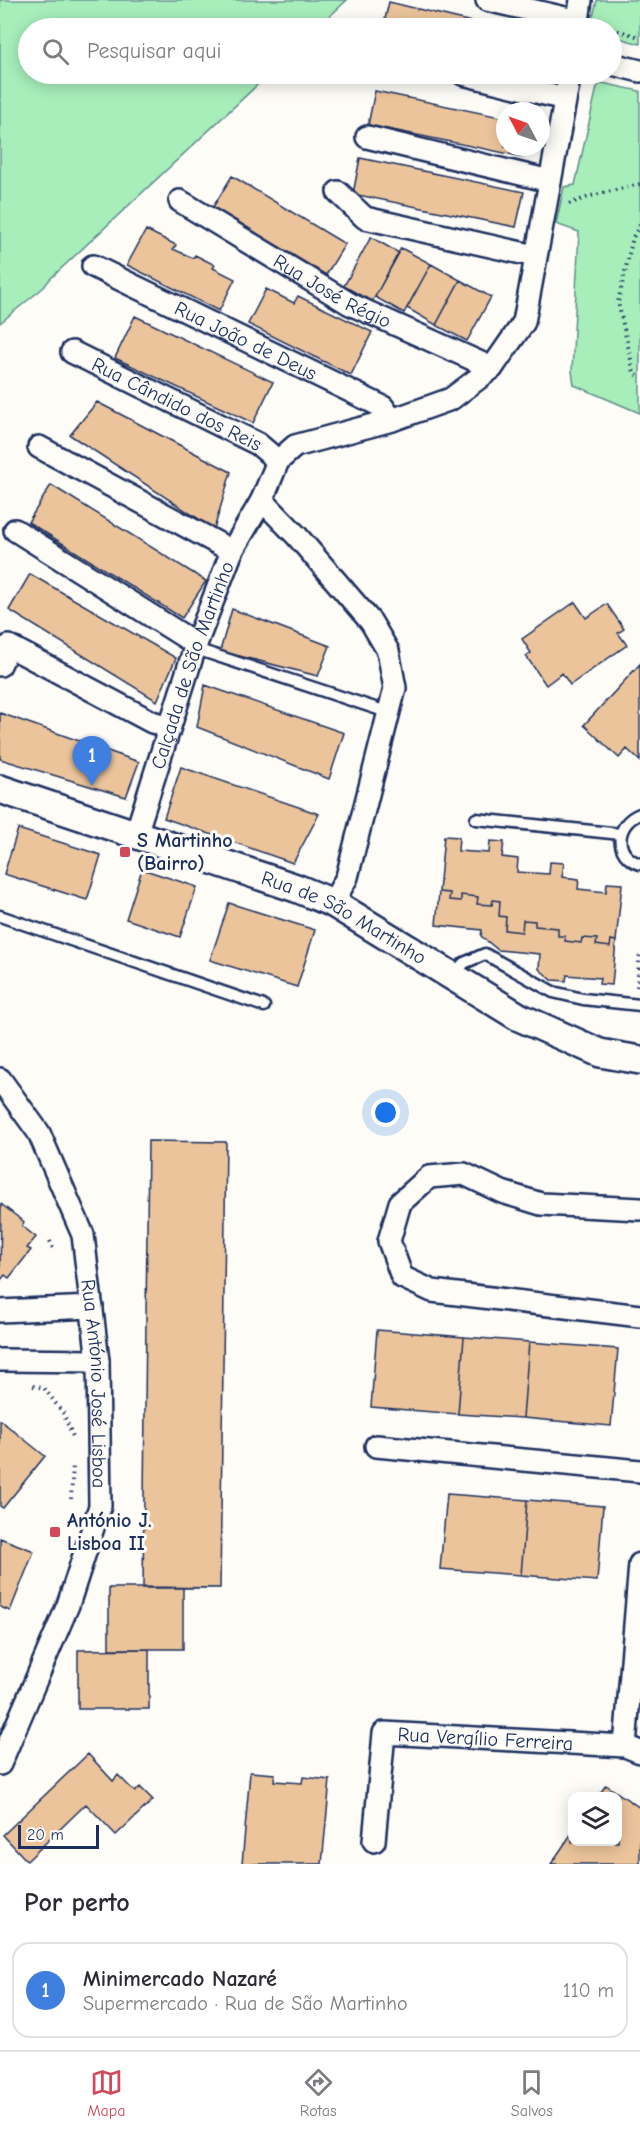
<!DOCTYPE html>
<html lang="pt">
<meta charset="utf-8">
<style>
:root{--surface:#fff;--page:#f2f2f3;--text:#2b2b33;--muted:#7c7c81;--line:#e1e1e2;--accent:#d1495b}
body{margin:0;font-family:"Comic Neue",sans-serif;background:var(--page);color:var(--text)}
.controls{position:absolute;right:18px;bottom:18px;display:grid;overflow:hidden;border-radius:12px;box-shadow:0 3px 15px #0003}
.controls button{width:54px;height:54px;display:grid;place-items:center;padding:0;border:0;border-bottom:2px solid var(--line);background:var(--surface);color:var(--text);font:30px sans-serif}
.compass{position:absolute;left:496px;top:102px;width:54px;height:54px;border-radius:50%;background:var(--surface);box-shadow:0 3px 15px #0003;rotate:311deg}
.scale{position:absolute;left:18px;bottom:15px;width:81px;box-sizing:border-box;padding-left:6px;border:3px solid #1b2f5e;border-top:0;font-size:16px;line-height:21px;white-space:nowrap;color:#1b2f5e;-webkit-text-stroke:4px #fdfcf7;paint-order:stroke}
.you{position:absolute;left:386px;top:1113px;width:21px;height:21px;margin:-15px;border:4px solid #fff;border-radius:50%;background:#1a73e8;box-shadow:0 0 0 9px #1a73e833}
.badge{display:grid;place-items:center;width:39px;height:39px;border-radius:50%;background:var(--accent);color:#fff;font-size:20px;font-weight:700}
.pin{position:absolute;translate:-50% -50px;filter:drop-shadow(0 2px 3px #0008)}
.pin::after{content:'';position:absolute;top:32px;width:21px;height:18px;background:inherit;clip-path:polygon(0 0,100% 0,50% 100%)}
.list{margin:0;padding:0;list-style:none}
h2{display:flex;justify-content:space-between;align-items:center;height:78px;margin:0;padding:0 24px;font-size:26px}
h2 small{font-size:20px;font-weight:400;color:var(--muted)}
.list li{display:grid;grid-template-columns:39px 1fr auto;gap:18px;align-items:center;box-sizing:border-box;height:96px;margin:0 12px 12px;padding:0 12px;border:2px solid var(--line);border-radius:18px}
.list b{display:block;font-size:22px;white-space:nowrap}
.list p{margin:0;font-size:20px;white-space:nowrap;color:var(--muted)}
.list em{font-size:20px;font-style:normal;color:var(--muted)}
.icon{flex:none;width:33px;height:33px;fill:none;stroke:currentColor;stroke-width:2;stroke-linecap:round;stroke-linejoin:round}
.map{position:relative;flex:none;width:640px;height:1864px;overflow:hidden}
.search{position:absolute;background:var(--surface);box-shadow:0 3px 15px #0003;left:18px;right:18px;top:18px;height:66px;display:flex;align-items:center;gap:15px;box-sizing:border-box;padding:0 21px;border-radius:33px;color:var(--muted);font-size:22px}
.sheet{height:186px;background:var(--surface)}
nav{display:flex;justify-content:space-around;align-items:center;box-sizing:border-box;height:84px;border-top:2px solid var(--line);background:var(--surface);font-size:16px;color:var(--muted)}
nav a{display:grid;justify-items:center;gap:3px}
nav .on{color:var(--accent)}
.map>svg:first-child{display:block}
</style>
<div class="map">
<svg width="640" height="1864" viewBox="0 0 640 1864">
<rect width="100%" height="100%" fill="#fdfcf7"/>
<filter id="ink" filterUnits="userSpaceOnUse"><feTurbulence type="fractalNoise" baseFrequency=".0167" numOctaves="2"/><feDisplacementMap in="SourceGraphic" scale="12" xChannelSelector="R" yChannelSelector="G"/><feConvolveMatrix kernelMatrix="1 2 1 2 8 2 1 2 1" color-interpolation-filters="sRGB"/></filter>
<g filter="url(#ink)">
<!-- green -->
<path fill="#a7eebb" stroke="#618e8c" stroke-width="1.5" d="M0 0H347L317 28H28V74H269L50 279 44 287 0 323Z
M597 0H640V44L612 36V28H598L592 21Z
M602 83 640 91V413L574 385 572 371 579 232 556 224 564 187 575 185 597 87Z"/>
<!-- building -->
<path fill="#ebc49b" stroke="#1b2f5e" stroke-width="1.5" d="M389 2 497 28H383Z
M516 74H537L536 78Z
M375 91 505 118V147H526L524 157 368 125Z
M360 158 524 192 516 227 353 194Z
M232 176 345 244 326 275 213 207Z
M146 230 176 245 173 249 193 258 195 255 215 265 213 268 235 279 219 311 127 265Z
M371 237 399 253 372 302 344 286Z
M401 248 431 264 404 313 375 297Z
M431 264 460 280 436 325 407 308Z
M460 280 491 297 467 341 436 325Z
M266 289 294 303 298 296 372 332 351 375 248 324Z
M135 316 273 382 253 423 115 358Z
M97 402 231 472 214 529 70 435Z
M51 485 206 581 182 618 28 522Z
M30 574 176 658 157 701 9 610Z
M575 602 586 618 607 604 624 629 618 633 627 645 570 685 562 673 546 685 526 656 531 653 522 639Z
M232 609 330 646 318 676 220 651Z
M640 664V761L627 749 619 758 584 725Z
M205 685 344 733 329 779 197 727Z
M0 713 139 762 126 797 0 759Z
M181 767 319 814 293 863 164 818Z
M18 829 101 855 87 900 4 874Z
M444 836 459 837 458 851 489 853 490 841 504 842 502 857 518 859 517 872 549 874 550 862 564 863 562 877 579 879 578 889 606 892 607 883 622 884 616 941 611 940 610 947 596 945 597 939 582 938 581 943 565 941V936H558V928L535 926V921L523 920 522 932 505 930 506 917 499 916 500 901 493 900 492 905 477 904 478 897 461 895V901L449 900 450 893 439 892Z
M142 869 197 887 180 937 126 919Z
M439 892 450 893 449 900 461 901V895L478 897 477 904 492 905 493 900 500 901 499 916 506 917 505 930 522 932 523 920 535 921V926L558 928V936H565V941L581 943 582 938 597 939 596 945 610 947 611 940 616 941 612 985 599 984 600 978 567 975 566 981 552 980 539 969 540 954 498 950 481 936 482 930 436 925Z
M229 903 315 930 297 987 210 960Z
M148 1141 226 1142 220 1588 143 1587Z
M1 1204 24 1222 22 1226 36 1237 27 1248 31 1250 9 1278 5 1275 0 1281Z
M377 1330 464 1337 458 1414 371 1407Z
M464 1337 529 1342 523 1418 458 1414Z
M529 1342 618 1349 611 1426 523 1418Z
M0 1420 45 1456 3 1508 0 1506Z
M447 1494 527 1500 521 1575 440 1569Z
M527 1500 603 1506 597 1581 521 1575Z
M0 1538 34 1551 10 1611 0 1607Z
M109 1588H183V1649H109Z
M149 1649V1709H78V1650Z
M88 1754 113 1781 118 1775 135 1792 140 1787 153 1800 116 1835 86 1804 27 1861 3 1835Z
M250 1772 275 1774 274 1781 302 1783 303 1777 330 1780 322 1864H242Z
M606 1785 640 1808V1864H551L572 1833V1842H618V1796H598Z"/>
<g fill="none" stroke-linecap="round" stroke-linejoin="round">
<!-- service casing -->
<g stroke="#1b2f5e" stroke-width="15">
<path id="service" d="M196 649 390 713
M640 814C615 823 613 856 640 864
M476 819 621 834
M0 916 264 1006
M452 976 464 963 485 954 553 992 583 999 640 1005"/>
</g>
<!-- minor casing -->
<g stroke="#1b2f5e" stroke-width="26">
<g id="minor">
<path d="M487 0 578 21"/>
<path d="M577 28 581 0"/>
<path d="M612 64 640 71"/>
<path d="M463 74 565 99"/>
<path d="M367 137 550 181"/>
<path d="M338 192 365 218 535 256"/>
<path id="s1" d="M180 201 350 304 492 368"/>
<path id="s2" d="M93 266 383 407 392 420"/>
<path id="s3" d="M72 352 258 444 278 461"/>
<path d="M39 447 232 551"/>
<path d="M15 530 196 644"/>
<path d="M0 665 9 646 152 722 169 727"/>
<path id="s4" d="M136 834 196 644 232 551 262 500"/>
<path d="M333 903 347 877 395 688 388 651 371 622 297 536 262 500 278 461 295 446 392 420 451 399 492 368 524 322 570 74"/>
<path id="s5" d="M0 1079 39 1133 83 1235 98 1361 100 1506 68 1605 0 1764"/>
<path d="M640 1209 541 1204 502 1192 464 1174 429 1177 400 1203 389 1241 402 1277 432 1291 640 1316"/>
<path d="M0 1311 92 1307"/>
<path d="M0 1360 98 1361"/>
<path d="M376 1446 640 1471"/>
<path d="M625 1746 640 1564"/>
<path id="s6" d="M374 1841 384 1733 625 1746 640 1752"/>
</g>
</g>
<!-- tertiary casing -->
<g stroke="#1b2f5e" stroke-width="32">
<g id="tertiary">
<path id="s7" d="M0 789 296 888 333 903 519 1017 600 1053 640 1060"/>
</g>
</g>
<!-- path -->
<path stroke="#1b2f5e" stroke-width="4" stroke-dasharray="1.5 4.5" stroke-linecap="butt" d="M602 23 605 27 610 28
M612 29 640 37
M569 204 591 196 640 184
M640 225 633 237 618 302 634 373 640 378
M637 987 640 952
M50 1241 54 1251
M33 1386 44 1388 63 1413 74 1439
M71 1499 73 1465"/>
<!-- service -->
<use href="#service" stroke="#fdfcf7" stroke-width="10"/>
<!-- minor -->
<use href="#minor" stroke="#fdfcf7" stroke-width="21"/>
<!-- tertiary -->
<use href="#tertiary" stroke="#fdfcf7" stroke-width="27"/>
</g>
</g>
<!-- markers -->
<g fill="#d1495b" stroke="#fdfcf7" stroke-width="2">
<rect x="119" y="846" width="12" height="12" rx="3"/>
<rect x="49" y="1526" width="12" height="12" rx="3"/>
</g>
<g text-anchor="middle" stroke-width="6" stroke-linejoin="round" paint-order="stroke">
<!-- street labels -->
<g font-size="20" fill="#1b2f5e" stroke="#fdfcf7">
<text dy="7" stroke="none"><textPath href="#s1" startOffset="177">Rua José Régio</textPath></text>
<text dy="7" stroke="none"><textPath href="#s2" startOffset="170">Rua João de Deus</textPath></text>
<text dy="7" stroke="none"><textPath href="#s3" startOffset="117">Rua Cândido dos Reis</textPath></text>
<text dy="7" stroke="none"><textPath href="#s4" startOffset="178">Calçada de São Martinho</textPath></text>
<text dy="7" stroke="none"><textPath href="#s7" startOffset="368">Rua de São Martinho</textPath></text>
<text dy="7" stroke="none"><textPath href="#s5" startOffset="327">Rua António José Lisboa</textPath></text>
<text dy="7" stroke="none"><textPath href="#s6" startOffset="210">Rua Vergílio Ferreira</textPath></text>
</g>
<!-- poi labels -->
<g font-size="20" font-weight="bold" fill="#1b2f5e" stroke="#fdfcf7" text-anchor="start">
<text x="137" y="847">S Martinho<tspan x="137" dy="23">(Bairro)</tspan></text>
<text x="67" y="1527">António J.<tspan x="67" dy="23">Lisboa II</tspan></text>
</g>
</g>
</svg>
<div class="controls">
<button><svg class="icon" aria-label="layers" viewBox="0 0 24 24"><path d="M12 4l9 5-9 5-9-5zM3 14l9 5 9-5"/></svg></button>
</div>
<svg class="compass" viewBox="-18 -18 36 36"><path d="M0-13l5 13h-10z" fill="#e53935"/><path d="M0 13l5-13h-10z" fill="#7c7c81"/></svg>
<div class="scale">20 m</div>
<div class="you"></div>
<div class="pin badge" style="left:92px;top:786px;background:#3f7fe0">1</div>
<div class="search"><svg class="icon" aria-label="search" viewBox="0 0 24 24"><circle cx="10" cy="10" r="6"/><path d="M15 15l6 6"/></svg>Pesquisar aqui</div>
</div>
<section class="sheet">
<h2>Por perto<small></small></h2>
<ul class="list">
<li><span class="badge" style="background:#3f7fe0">1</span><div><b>Minimercado Nazaré</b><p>Supermercado · Rua de São Martinho</p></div><em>110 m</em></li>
</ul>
</section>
<nav>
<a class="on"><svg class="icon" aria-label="map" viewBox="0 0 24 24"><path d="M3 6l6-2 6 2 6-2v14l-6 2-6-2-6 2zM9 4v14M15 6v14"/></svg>Mapa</a>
<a><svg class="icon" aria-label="directions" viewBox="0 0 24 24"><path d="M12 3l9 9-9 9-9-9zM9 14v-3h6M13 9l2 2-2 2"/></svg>Rotas</a>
<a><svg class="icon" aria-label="saved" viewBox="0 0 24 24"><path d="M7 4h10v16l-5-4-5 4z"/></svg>Salvos</a>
</nav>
